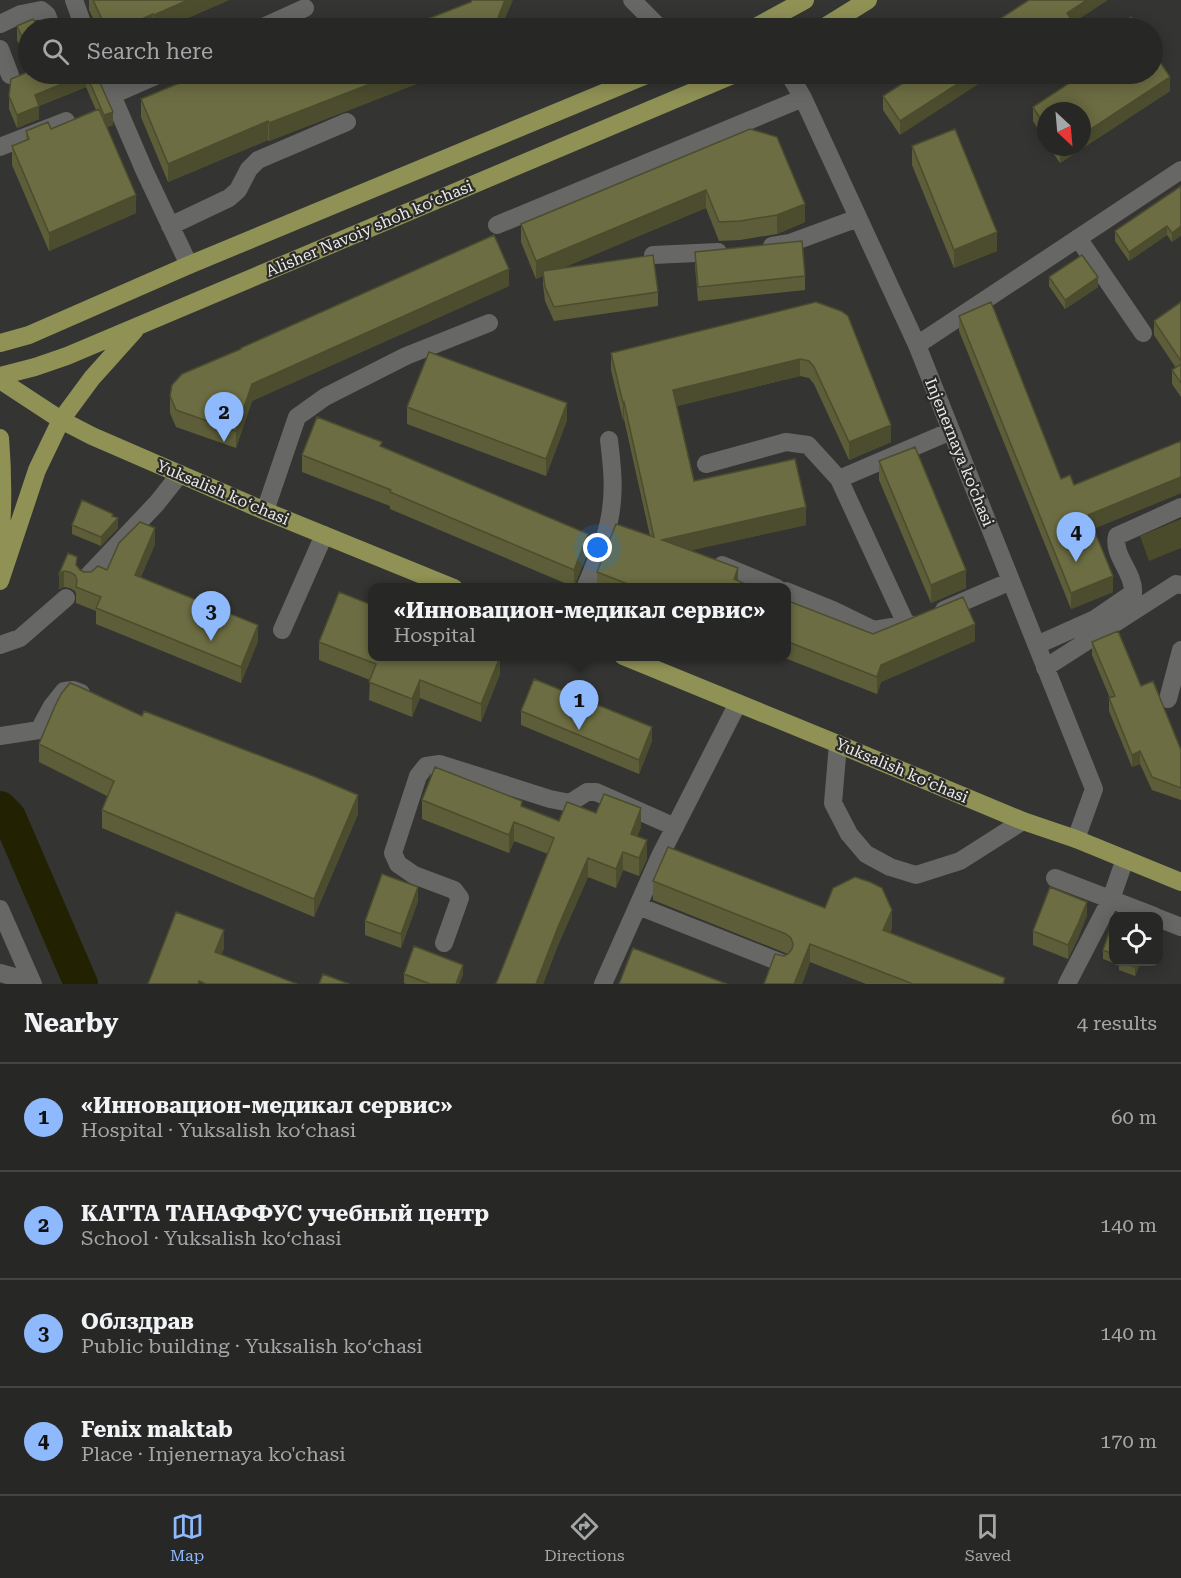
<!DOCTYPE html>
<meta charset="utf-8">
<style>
:root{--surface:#272826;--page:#2f302e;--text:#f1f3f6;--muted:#a4a6a7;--line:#434443;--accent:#8eb9fc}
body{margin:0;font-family:"Roboto Serif",serif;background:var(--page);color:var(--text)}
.controls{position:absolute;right:18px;bottom:18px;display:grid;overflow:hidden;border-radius:12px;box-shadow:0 3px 15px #0003}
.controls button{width:54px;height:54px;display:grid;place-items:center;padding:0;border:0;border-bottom:2px solid var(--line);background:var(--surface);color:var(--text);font:30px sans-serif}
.compass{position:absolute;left:1037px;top:102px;width:54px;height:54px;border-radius:50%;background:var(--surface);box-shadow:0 3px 15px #0003;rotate:154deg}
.you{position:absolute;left:598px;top:548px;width:21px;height:21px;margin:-15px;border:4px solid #fff;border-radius:50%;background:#1a73e8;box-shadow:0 0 0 9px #1a73e833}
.badge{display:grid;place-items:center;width:39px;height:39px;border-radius:50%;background:var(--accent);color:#111;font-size:20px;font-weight:700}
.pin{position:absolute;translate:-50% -50px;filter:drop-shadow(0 2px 3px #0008)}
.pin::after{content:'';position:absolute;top:32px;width:21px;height:18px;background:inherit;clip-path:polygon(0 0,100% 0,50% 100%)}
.popup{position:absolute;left:368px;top:583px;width:423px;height:78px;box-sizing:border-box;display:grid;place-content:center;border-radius:12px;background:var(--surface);filter:drop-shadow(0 2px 4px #0005);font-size:20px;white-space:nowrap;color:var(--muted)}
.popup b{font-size:22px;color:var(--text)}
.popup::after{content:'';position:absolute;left:50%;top:100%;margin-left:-12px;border:12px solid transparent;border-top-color:var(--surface)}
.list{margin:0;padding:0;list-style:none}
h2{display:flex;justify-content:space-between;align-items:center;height:78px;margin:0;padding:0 24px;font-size:26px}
h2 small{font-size:20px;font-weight:400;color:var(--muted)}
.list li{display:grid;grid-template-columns:39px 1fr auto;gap:18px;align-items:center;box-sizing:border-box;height:108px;padding:0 24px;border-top:2px solid var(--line)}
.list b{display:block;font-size:22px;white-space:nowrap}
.list p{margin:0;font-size:20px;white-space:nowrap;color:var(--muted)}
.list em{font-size:20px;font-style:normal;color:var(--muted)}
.icon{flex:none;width:33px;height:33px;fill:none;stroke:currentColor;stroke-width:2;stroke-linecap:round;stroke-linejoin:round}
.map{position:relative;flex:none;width:1181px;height:984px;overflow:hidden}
.search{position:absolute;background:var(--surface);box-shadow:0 3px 15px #0003;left:18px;right:18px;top:18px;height:66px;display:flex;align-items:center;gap:15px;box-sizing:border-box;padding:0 21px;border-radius:33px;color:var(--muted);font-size:22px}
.sheet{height:510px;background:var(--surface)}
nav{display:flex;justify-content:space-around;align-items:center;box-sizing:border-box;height:84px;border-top:2px solid var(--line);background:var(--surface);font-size:16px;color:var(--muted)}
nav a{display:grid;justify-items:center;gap:3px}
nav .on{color:var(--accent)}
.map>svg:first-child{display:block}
</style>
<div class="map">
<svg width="1181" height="984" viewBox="0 0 1181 984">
<rect width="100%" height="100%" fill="#343532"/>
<!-- green -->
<path fill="#4a4b2a" d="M1181 519V548L1149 561 1140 536Z"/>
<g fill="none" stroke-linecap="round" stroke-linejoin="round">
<!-- river -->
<path stroke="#222202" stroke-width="34" d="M0 808 9 817 81 984"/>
<!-- minor -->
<path stroke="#676865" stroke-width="18" d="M74 0 84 28
M632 0 660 28
M0 24 21 14 41 10 47 15 52 28
M261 28 305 8
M0 49 10 75
M103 74 145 172 189 265
M698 74 709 85
M789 74 803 98 917 345 1094 789 1076 839
M112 95 160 74
M0 147 66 121
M497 225 803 98
M170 226 229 198 238 190 249 169 258 160 347 122
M1078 238 1143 333
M772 246 790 243 858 218
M653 255 718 252
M917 345 1181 170
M706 464 786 442 808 445 839 479 907 626
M839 479 951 431
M265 511 297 417 325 397 406 356 489 323
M722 565 777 588
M87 577 157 503 180 474
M585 588C595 564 606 541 610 516 615 490 612 465 609 440
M786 591 833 610 874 630 910 624
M944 610 1011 581
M282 630 324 535
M0 645 20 638 66 598
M1037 645 1095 619 1133 593C1135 573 1112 556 1117 536L1181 507
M1045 668 1176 584 1181 585
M1168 699 1181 650
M0 736 39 730 52 706 64 691 73 690 81 693
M838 744 833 803 849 834 866 854 890 867 916 875 960 861 1023 821
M1055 878 1154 916
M638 906 782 963
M0 909 33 984
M1158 918 1181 927
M444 943 460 898 454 890 414 875 398 864 393 853 418 776 426 766 440 764 550 799 570 803 587 792H596L675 827
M0 973 22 979 26 984
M603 984 661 854 738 703
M1067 984 1111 899 1125 859"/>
<!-- major -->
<path stroke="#909155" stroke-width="18" d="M754 28 805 0
M823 28 868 0
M0 343 29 335 189 265 649 74
M0 376 35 367 67 356 735 74
M0 380 61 420 92 436 265 511 454 588
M0 438C3 474 3 510 0 546
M0 581 37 470 61 420 92 378 135 330
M623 656 838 744 1023 821 1076 839 1181 882"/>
</g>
<!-- wall -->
<path fill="#5d5e39" d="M89 0H229L165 28H98L89 10Z
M17 26 28 28V63L17 40Z
M96 74 113 125 107 127 136 213 49 251 12 165V146L26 140V131L51 129 96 110 86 87 39 106V119L17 128 9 109V96L11 79Z
M201 74H442L269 141 268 140 168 182 141 117V99Z
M917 74 900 135 883 110V96Z
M1070 74H1152L1170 91 1060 163 1049 147H1082L1046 111V142L1033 121V107L1074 80Z
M750 129 805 222 777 234 740 240 719 241 706 208 562 268 658 292V306L554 321 545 301 543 285V276L536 279 521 242V224Z
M912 146 997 251 954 268 912 165Z
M1181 186 1172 242 1167 235 1129 261 1115 241V231Z
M695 252 805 276V290L698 301 695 266Z
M1049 277 1098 287 1065 309 1049 286Z
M509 286 252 401 236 448 176 427 170 413V396Z
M816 302 891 442 849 460 814 384 809 378 800 376 677 406 694 481 806 525 691 550 738 581 755 588H597V572L650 536 624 419 623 420 611 370V353Z
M1181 302V397L1172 384V370L1176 368 1154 335V321Z
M959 316 1061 479 1074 485 1181 493 1093 529 1113 592 1071 609 959 331Z
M407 407 567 420 546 476 407 424Z
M382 447 588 551 574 587 390 509V506L302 472V455Z
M879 461 966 588 931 603 879 480Z
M72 525 118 528 101 546 72 534Z
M155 544 141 577 258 641 241 683 96 624V611L76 603V594L75 591 70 588 64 587 59 589V574L77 566 80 570 84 572 107 570Z
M786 600 873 634 975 641 881 682 877 694 782 657H786Z
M319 642 500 674 481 722 420 698 412 717 369 700 370 680 319 660Z
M1092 642 1141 686 1181 750V800L1152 790 1140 764 1132 767 1109 711V698H1110L1092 655Z
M521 711 652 741 639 774 521 725Z
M142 716 358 814 314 917 102 828V810L107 796 39 762V744Z
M422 800 522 807 559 821 596 813 641 827 637 837 647 859 639 876 623 870 616 888 588 877 558 945 543 984H496L548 854 514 841 509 853 422 819Z
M653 881 825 908 892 928 890 933 1005 984H866L810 962 802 984H764L784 956 788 954 653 900Z
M418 901 401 948 365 935V921Z
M1087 915 1078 938 1068 959 1033 945V931Z
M1113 921V962H1141L1135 976 1119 970V965L1103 959V950Z
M404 974H463L459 984H406L404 983Z"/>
<!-- shaded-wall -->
<path fill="#4c4c2e" d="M188 0H229L165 28H154V15Z
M505 0H513L501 28H494Z
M1087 0H1108L1067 27V13Z
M153 14V28H122Z
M86 74V87L39 106V119L17 128V115L35 95Z
M396 74H442L269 141V123Z
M973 74H994L900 135V121Z
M1170 77V91L1060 163V149L1064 147H1082V135Z
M113 112V125L104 129V115Z
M268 121V140L168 182V164Z
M706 190V208L544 276 543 271V276L536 279V261Z
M136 195V213L49 251V233Z
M805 204V222L777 234V215Z
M1167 226V235L1129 261V252Z
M1181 226V236L1172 242V233Z
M997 232V251L954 268V250Z
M509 269V286L252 401 236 448V431L252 384Z
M1098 277V287L1065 309V300Z
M800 359V376L673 407V390Z
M624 402V419L623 420V403Z
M567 403V420L546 476V459Z
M891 425V442L849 460V442Z
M1181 477V493L1088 531V515Z
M806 507V525L662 557V540Z
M113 514V523L118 518V528L101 546V537Z
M155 528V544L135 591V575Z
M588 534V551L574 587V570Z
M738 568V585L734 579Z
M966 570V588L931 603V585Z
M64 571V587L59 589V574Z
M1113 576V592L1071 609V593Z
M975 624V641L881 682 877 694V677L881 665Z
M258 625V641L241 683V667Z
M500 657V674L481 722V704Z
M420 680V698L412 717V699Z
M652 727V741L639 774V760Z
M1140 751V764L1132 767V755Z
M358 795V814L314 917V899Z
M641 808V827L631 852V834Z
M514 822V841L509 853V835Z
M647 840V859L639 876V858Z
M623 852V870L616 888V869Z
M588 858V877L558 945 543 984H536L558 927Z
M418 887V901L401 948V934Z
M1087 902V915L1078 938 1068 959V945Z
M892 910V928L883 949V930Z
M224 930V949L215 970V952Z
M810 944V962L802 984H794Z
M1137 962H1141L1135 976V967Z
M463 965V974L459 984H456Z"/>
<!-- building -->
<path fill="#6c6d42" stroke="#4c4c2e" stroke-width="1.5" d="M93 0H188L154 15 153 14 122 28H106Z
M472 0H505L494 28H405L471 2Z
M1029 0H1087L1067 13 1077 28H1049L1047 25 1042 28H986Z
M1131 17 1138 28H1114Z
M33 19 38 28H28V50L17 26Z
M335 21 339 28H317Z
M1152 50 1170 77 1082 135V111H1046V128L1033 107 1080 76 1079 74H1152Z
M28 72V74H86L35 95 39 106 17 115 9 96 11 79Z
M86 74H96L113 112 104 115Z
M201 74H396L269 123 268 121 168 164 141 99Z
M917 74H973L900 121 883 96Z
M99 109 136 195 49 233 12 146 29 139 26 131 48 122 51 129Z
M750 129 777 137 805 204 777 215 740 221 719 222 706 190 536 261 521 224Z
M955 129 997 232 954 250 912 146Z
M1181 186V226L1172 233 1167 226 1129 252 1115 231Z
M494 235 509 269 252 384 236 431 176 410 170 396 172 385 182 374 241 349V348Z
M802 241 805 276 698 287 695 252Z
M653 255 658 292 554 307 545 287 543 271Z
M1082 255 1098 277 1065 300 1049 277Z
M816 302 841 311 848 316 891 425 849 442 814 367 809 361 800 359 673 390 694 481 795 459 806 507 662 540 738 568 734 579 755 588H638L597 572 616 524 654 537 624 402 623 403 611 353Z
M991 302 1061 479 1070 475 1074 485 1181 441V477L1088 515 1113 576 1071 593 959 316Z
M1181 302V361L1154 321Z
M429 352 567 403 546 459 407 407Z
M1181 364V383L1172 370Z
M317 417 382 442 380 446 588 534 574 570 390 492 391 490 302 455Z
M915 447 966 570 931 585 879 461Z
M82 500 113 514 112 516 118 518 101 537 72 525Z
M140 522 155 528 135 575 258 625 241 667 96 608 101 597 76 587 77 580 75 575 70 572 64 571 59 574 68 553 77 557 76 565 80 570 84 572H91L98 566 107 570 119 543Z
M339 592 372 605V657H500L481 704 420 680 412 699 369 682 376 664 319 642Z
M963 597 975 624 881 665 877 677 786 641V600L873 634Z
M1118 631 1141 686 1153 681 1181 750V788L1152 777 1140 751 1132 755 1109 698 1115 696 1092 642Z
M534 679 652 727 639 760 521 711Z
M70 683 80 687 142 716 144 711 313 776 358 795 314 899 102 810 114 781 39 744 55 706 61 694Z
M435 767 522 801 521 806 559 821 567 802 596 813 604 794 641 808 631 834 647 840 639 858 623 852 616 869 588 858 558 927 536 984H496L554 838 514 822 509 835 422 800Z
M668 847 825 908 833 888 855 877 870 882 882 888 892 910 883 930 1005 978 1003 984H913L810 944 794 984H764L775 954 784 956 788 954 792 949 793 944 791 938 786 934 653 881Z
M382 874 418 887 401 934 365 921Z
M1050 887 1087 902 1078 924 1068 945 1033 931Z
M176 912 224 930 215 952 297 984H206L199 981 198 984H148Z
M1113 921V954L1103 950Z
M414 946 463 965 456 984H430L404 974Z
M633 948 727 984H619Z
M1121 962H1137L1135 967Z
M323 974 349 984H319Z"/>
<g text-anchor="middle" stroke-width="4.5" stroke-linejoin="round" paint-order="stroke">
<!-- street labels -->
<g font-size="16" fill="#eaeae8" stroke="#2a2b28">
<text transform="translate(369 228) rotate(-23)" y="6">Alisher Navoiy shoh koʻchasi</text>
<text transform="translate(960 452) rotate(68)" y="6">Injenernaya ko'chasi</text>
<text transform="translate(223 492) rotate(23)" y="6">Yuksalish koʻchasi</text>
<text transform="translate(902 770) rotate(23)" y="6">Yuksalish koʻchasi</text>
</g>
</g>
</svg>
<div class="controls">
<button><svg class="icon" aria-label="locate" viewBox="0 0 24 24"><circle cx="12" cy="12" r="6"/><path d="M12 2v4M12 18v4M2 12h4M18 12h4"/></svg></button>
</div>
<svg class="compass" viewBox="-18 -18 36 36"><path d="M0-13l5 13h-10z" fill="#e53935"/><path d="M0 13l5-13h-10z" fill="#a4a6a7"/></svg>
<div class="you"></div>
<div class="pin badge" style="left:579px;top:730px">1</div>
<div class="popup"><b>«Инновацион-медикал сервис»</b>Hospital</div>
<div class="pin badge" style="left:224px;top:442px">2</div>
<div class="pin badge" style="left:211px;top:641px">3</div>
<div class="pin badge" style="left:1076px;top:562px">4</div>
<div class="search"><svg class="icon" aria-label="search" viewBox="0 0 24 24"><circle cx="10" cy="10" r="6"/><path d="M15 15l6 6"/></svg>Search here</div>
</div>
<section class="sheet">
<h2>Nearby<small>4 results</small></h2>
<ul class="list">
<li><span class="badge">1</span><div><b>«Инновацион-медикал сервис»</b><p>Hospital · Yuksalish koʻchasi</p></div><em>60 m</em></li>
<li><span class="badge">2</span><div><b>КАТТА ТАНАФФУС учебный центр</b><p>School · Yuksalish koʻchasi</p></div><em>140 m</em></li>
<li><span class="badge">3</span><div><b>Облздрав</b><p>Public building · Yuksalish koʻchasi</p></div><em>140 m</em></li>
<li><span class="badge">4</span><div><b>Fenix maktab</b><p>Place · Injenernaya ko'chasi</p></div><em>170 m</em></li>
</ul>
</section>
<nav>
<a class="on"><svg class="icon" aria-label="map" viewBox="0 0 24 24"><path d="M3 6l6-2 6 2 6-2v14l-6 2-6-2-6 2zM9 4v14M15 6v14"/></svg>Map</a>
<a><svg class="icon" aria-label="directions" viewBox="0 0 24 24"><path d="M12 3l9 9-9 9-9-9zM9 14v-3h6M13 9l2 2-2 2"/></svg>Directions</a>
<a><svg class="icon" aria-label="saved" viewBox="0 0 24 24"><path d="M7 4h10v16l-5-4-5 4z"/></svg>Saved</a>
</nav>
